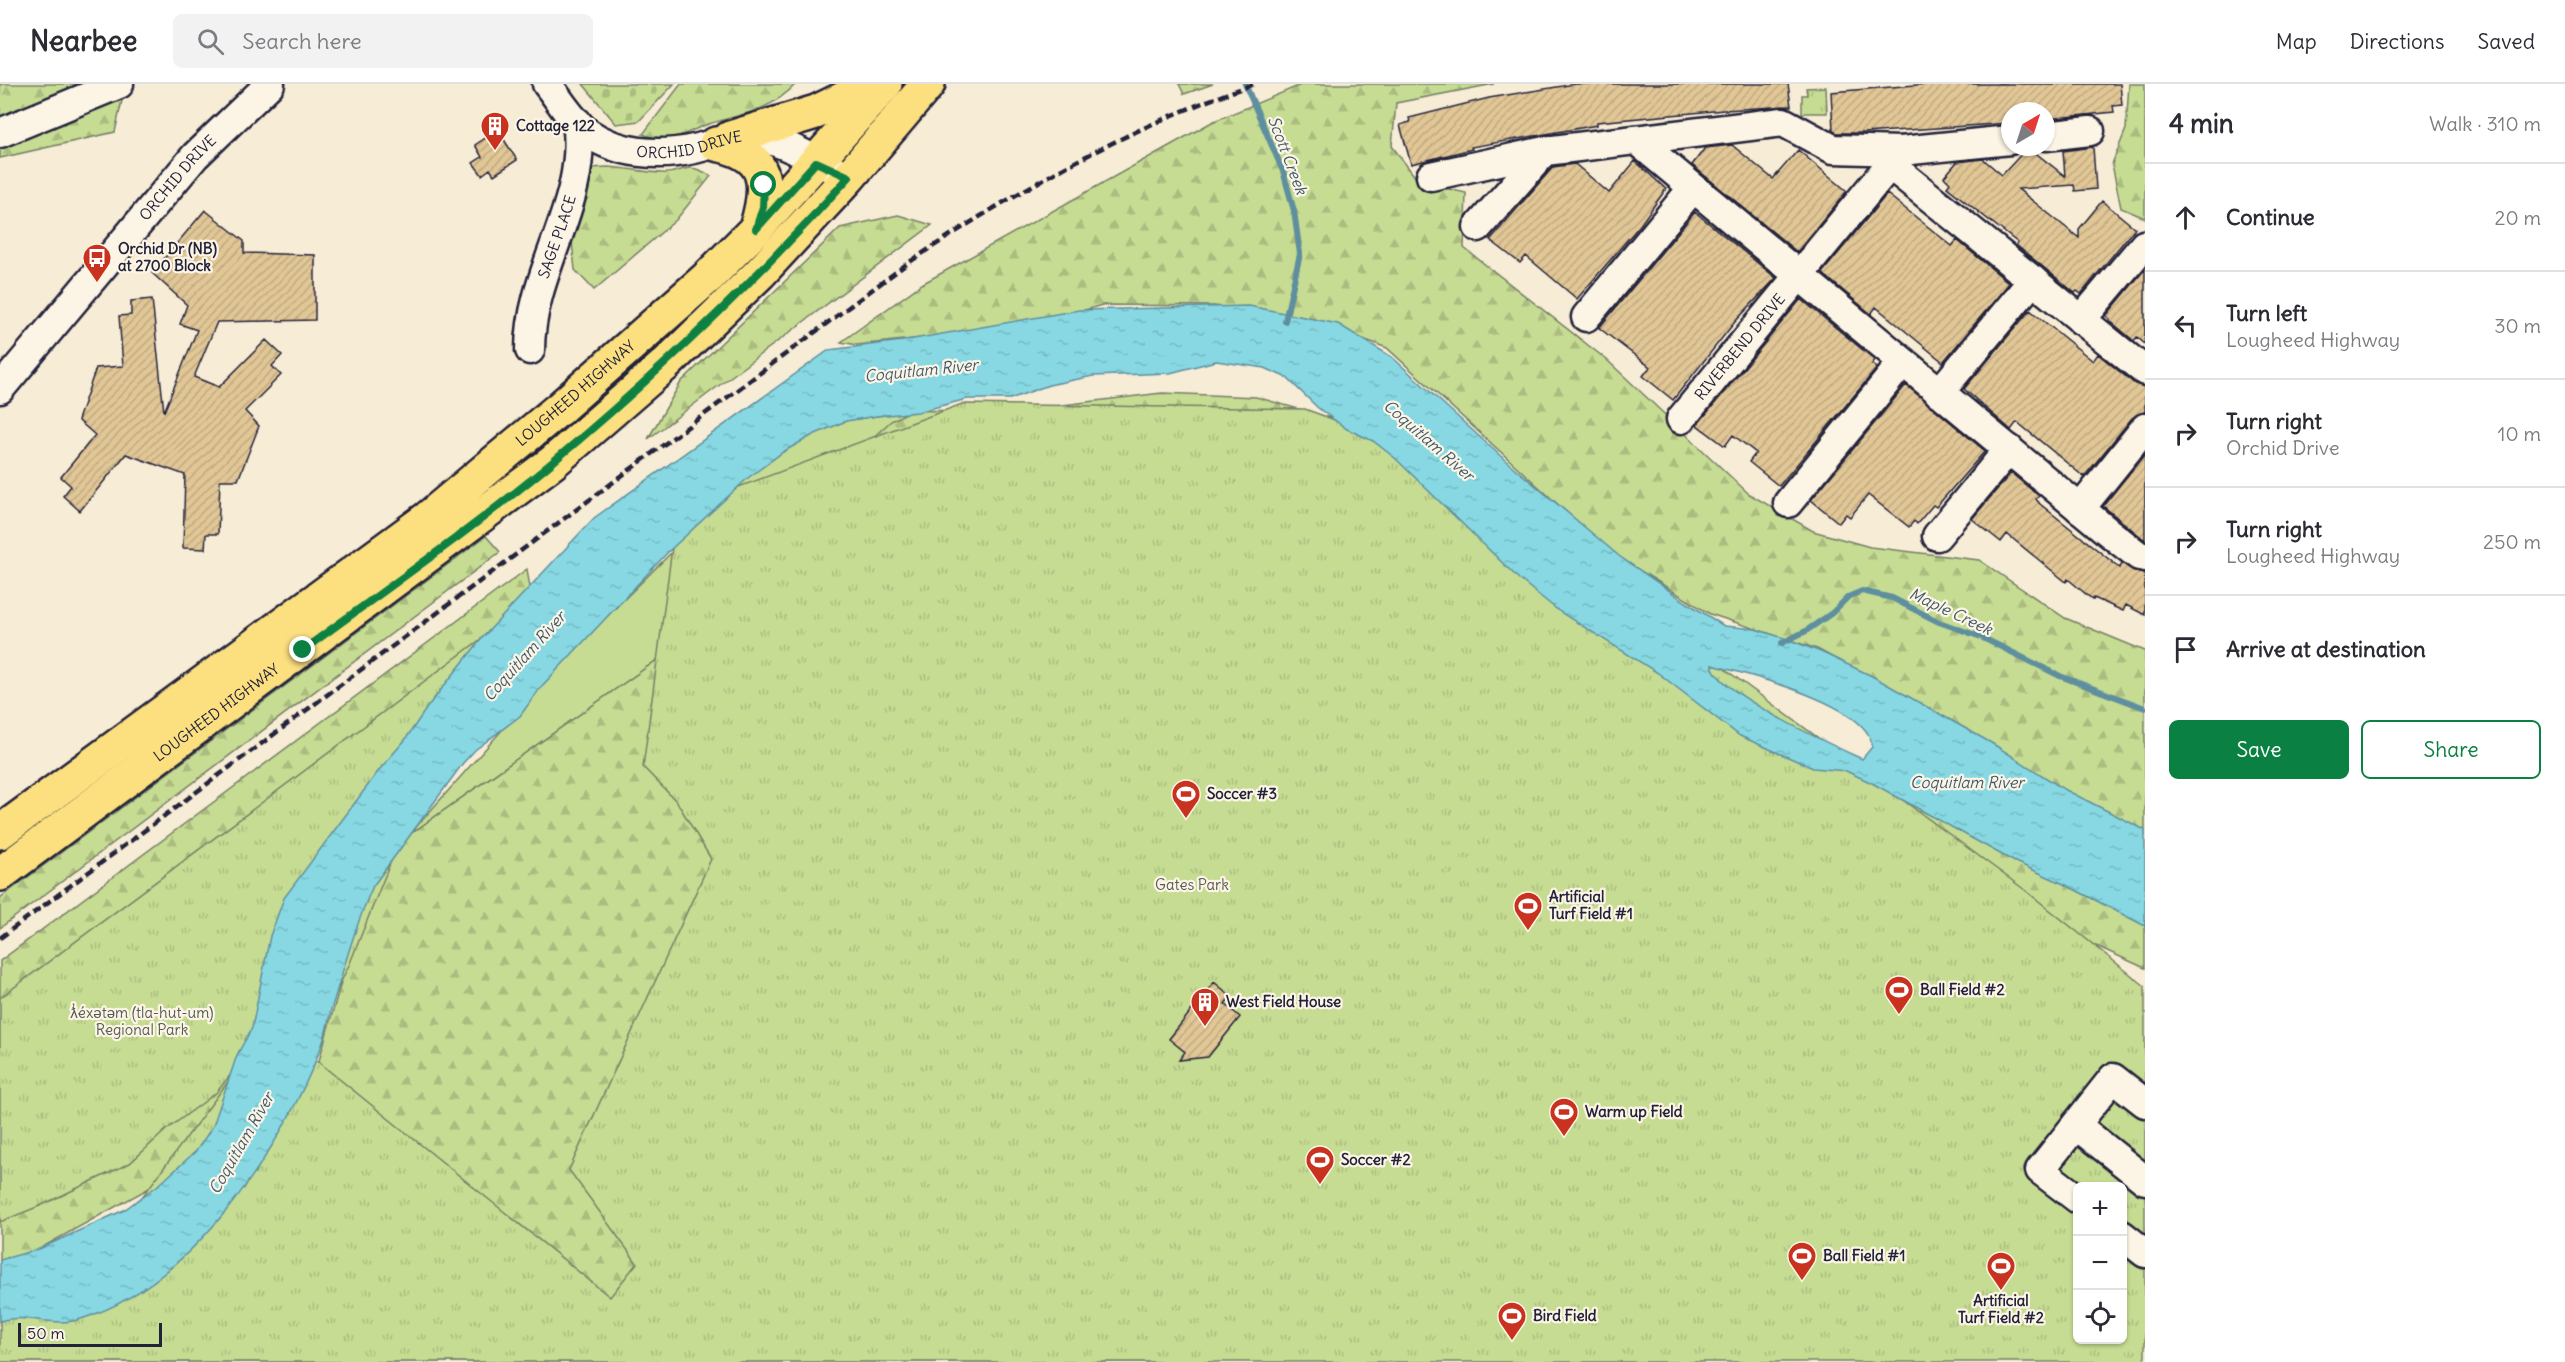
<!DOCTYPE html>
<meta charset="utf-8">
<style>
:root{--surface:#fff;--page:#f2f2f3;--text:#2b2b33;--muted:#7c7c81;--line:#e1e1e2;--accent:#0b8043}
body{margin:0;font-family:Delius,sans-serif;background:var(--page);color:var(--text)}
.controls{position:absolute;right:18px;bottom:18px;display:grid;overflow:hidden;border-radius:9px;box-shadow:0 2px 4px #0004}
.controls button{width:54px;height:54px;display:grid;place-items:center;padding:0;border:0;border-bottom:2px solid var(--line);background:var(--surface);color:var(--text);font:30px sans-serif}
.compass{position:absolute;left:2001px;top:18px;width:54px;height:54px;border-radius:50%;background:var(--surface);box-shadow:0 2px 4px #0004;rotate:39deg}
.scale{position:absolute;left:18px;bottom:15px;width:144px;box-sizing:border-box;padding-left:6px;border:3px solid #22223b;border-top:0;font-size:16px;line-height:21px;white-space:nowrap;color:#22223b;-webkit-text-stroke:4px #fcf5e5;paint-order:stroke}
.stop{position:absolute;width:18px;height:18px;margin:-14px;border:4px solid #0b8043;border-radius:50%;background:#fff}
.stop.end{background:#0b8043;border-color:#fff;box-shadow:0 2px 6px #0008}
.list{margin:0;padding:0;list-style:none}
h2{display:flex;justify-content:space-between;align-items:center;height:78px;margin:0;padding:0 24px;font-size:26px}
h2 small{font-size:20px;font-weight:400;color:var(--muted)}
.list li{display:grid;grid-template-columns:39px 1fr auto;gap:18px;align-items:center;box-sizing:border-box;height:108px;padding:0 24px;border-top:2px solid var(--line)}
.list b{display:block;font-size:22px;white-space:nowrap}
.list p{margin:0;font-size:20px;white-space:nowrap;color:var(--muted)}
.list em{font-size:20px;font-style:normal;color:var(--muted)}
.actions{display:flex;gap:12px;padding:18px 24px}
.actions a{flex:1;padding:14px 0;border:2px solid var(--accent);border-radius:9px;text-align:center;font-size:21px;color:var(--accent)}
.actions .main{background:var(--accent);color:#fff}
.icon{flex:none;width:33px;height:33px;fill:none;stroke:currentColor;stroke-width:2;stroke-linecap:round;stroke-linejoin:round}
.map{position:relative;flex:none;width:2145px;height:1278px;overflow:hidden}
header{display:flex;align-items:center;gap:36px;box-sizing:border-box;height:84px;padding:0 30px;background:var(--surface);border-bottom:2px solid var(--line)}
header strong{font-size:28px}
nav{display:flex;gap:33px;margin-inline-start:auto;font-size:21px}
.search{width:420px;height:54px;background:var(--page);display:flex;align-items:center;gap:15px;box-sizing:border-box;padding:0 21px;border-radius:9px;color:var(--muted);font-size:22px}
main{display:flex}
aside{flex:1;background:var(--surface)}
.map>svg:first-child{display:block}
</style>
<header>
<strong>Nearbee</strong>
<div class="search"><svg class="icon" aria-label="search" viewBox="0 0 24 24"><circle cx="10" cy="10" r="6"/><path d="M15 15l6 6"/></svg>Search here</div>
<nav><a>Map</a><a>Directions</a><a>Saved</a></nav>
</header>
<main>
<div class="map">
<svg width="2145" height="1278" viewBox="0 0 2145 1278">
<defs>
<pattern id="forest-firs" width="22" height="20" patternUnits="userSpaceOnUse" patternTransform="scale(1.5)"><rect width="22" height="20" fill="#c6dc92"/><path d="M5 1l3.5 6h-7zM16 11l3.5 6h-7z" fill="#aabc7f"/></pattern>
<pattern id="cemetery-stones" width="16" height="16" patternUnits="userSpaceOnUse" patternTransform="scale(1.5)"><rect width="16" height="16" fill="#c6dc92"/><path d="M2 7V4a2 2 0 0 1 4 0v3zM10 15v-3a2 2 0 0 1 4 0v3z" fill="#aabc7f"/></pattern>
<pattern id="park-tufts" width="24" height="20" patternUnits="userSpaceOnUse" patternTransform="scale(1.5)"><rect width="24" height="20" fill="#c6dc92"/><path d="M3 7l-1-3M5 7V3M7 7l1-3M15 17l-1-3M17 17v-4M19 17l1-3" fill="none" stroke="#aabc7f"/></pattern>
<pattern id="water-ripples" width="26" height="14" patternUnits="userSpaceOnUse" patternTransform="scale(1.5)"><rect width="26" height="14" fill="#87d8e2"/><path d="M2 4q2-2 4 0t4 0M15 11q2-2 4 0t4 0" fill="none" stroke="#74b9c3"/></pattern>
<pattern id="building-hatch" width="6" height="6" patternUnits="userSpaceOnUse" patternTransform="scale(1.5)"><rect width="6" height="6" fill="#e1c696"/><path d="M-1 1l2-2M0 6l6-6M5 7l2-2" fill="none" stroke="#c1aa82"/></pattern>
</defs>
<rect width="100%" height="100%" fill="#f7ecd5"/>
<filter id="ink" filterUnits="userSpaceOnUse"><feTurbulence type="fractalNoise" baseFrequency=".0167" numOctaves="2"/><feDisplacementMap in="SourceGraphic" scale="12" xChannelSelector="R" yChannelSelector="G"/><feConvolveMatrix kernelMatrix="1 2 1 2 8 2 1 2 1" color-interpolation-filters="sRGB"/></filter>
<g filter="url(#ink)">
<!-- green -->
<path fill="#c6dc92" stroke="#747f66" stroke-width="1.5" d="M910 327 790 482 409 751 572 567 672 468 735 399 796 354 843 337Z"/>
<!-- forest -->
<path fill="url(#forest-firs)" stroke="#747f66" stroke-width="1.5" d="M0 0H132L125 3 115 48 0 74Z
M681 0H796C769 28 744 29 709 40 694 44 678 56 661 56 656 55 649 52 643 50Z
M1179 0H1213L1184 10Z
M1303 0H1494L1396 19 1392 62 1419 98 1466 109 1464 164 1607 276 1749 410 1813 447 1870 463 1979 476 2065 534 2145 567V751L2093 726 1968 646 1817 565 1710 530 1610 468 1387 264 1304 233 1214 222 1102 221 1025 243 857 261 841 258 922 200 1212 38Z
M2129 0H2145V134L2121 124 2112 80 2126 45Z
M608 83C626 84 643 88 661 89 684 91 684 75 711 92L676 136 594 206 575 186 570 139 590 84Z
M898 131 932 141 648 355 681 298 840 144Z
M1162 309 1256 313 1341 337 1813 671 2145 835V884L2083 856 1212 1278H0L315 991 343 891 373 800 409 751 790 482 857 368 891 337 910 327 1029 325Z
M486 452 500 468 0 844V814Z
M527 485 533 523 0 966V877Z
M271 879 225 1013 164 1096 30 1170 0 1177V1080Z"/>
<!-- cemetery -->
<path fill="url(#cemetery-stones)" stroke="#747f66" stroke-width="1.5" d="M583 0H674L639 37 616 40Z"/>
<!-- park -->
<path fill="url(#park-tufts)" stroke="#747f66" stroke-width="1.5" fill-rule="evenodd" d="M1826 3 1827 29H1802V11H1807L1806 4Z
M962 320 1305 325 1438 374 2025 806 2145 902V1278H0V1211L122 1140 268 944 216 1009 166 1046 130 1079 42 1121 0 1138V914L690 399 677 426ZM677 426 643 683 677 718 711 775 569 1086 637 1179 610 1213 271 940 320 941 350 879 391 777 407 747 612 484ZM2078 1102H2122V1256H2078Z"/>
<!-- water -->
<path fill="url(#water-ripples)" stroke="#5f8f9f" stroke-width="1.5" fill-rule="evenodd" d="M1249 222 1338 240 1392 273 1505 376 1619 472 1686 518 1724 542 1755 545 1787 555 1821 568 1872 592 1993 660 2062 704 2145 746V842L2066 801 2013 777 1872 699 1846 687 1813 684 1740 652 1658 589 1560 528 1519 495 1395 374 1373 357 1347 345 1318 324 1287 294 1265 284 1216 277 1170 289 1093 292 1049 301 1010 315H967L918 328 877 332 846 337 813 351 783 368 748 394 668 468 541 603 520 632 475 666 463 679 373 802C355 842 344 884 331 926 328 938 326 950 322 961 282 1065 192 1201 81 1235 55 1244 26 1229 0 1237V1176L39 1165 124 1126 161 1099 196 1067 213 1042 237 971 252 944 270 852 284 814 380 685 405 656 428 622 483 553 594 434 829 266 902 257 1079 226ZM1712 581C1747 590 1872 621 1872 663L1862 675C1834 662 1718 610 1712 581Z"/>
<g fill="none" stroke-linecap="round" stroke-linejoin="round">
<!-- stream -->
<path stroke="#5f8f9f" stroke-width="6" d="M1245 0 1283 87 1294 127 1300 170 1285 237
M1782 559 1806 547 1832 529 1848 513 1862 507 1892 514 1939 538 1981 553 2060 592 2145 624"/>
</g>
<!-- building -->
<path fill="url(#building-hatch)" stroke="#22223b" stroke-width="1.5" d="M1575 0H1788L1791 22 1724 26 1597 38V41L1471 63 1472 65 1411 80 1400 41 1410 38 1409 34 1489 14Z
M1928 0H2120L2122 21 2113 22 2114 28 2046 35V27H2010V39L1863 49H1837L1833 46 1831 8Z
M499 48 517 76 494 91 490 85 482 91 473 79 482 73 475 61 490 51 491 53Z
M1732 61 1773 95 1798 66 1847 107 1797 168 1692 81 1705 64Z
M2028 63 2065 92 2063 67 2093 63 2096 105 2075 107 2074 101 2018 105 2079 154V145L2102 117 2135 144 2081 210 2077 207 2075 209 2016 161 2018 159 1947 103 1950 99 1944 93 1957 78 1983 75 2002 91Z
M1635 77 1666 105 1640 141 1577 215 1526 172 1520 179 1490 156 1553 83 1575 80 1609 109Z
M1887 110 1952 162 1957 156 2009 199 1943 278 1876 223 1871 230 1822 189Z
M205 126 244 157V169L315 171V236L217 238 194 293 219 303 266 256 282 271 272 282 281 291 245 327 259 342 238 396H220L218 450H206L205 465 183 464 185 391 126 370 80 427 63 412 71 402 61 393 95 351 78 336 96 284 123 282 119 232 131 231V217L152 215 164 328 197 246 180 240 187 221 152 189Z
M1695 128 1776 194 1734 239 1673 316 1643 292 1650 283 1599 244Z
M2145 185V260L2137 253 2134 257 2109 236 2110 235 2106 232Z
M1801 215 1875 276 1872 280 1877 284 1779 402 1749 378 1756 369 1733 351 1725 362 1697 341Z
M2030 226 2093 277 2098 270 2135 300 2145 303V328L2132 334 2084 393 2017 338 2011 346 1964 305Z
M1906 301 1985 367 1936 423 1933 421 1917 440 1914 437 1909 443 1868 411 1850 433 1846 430 1839 439 1811 416Z
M2145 370V456L2103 422Z
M2011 389 2039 412 2036 415 2040 420 2120 484 2122 479 2136 488 2145 489V531L2126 521 2123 527 2094 514 2093 516 2068 495 2066 498 2007 450 2001 458 1972 435Z
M1214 898 1231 912 1225 920 1240 933 1208 973 1179 976 1185 968 1169 955Z"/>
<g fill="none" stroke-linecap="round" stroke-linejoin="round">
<!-- minor casing -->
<g stroke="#22223b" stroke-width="33">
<g id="minor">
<path id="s1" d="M547 0C560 16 571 37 588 49 618 70 659 73 694 65 713 61 732 51 752 52 779 54 823 81 849 93"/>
<path d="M0 49 119 0"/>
<path d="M2046 52 2090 47"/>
<path d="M1636 56 2107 447 2139 472 2145 473"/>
<path d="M1890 81 2145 287"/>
<path d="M1431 92 1545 67 1783 38 1833 65 1901 67 2010 56"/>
<path d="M1478 143 1545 67"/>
<path d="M1586 233 1693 104"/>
<path d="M2081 236 2144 161"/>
<path id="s2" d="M530 266C530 186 589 118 577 38"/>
<path id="s3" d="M0 305 195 72 270 0"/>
<path d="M1939 309 2033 196"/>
<path id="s4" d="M1681 335 1901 67"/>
<path d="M1788 419 1902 279"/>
<path d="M2080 425 2145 344"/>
<path d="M1937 452 2009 365"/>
<path d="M2076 1041 2145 1096"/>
<path d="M2078 1115 2040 1086 2113 994 2145 1019"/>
<path d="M2122 1151 2145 1169"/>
</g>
</g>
<!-- major casing -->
<g stroke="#22223b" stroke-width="38">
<g id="major">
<path d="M730 54 816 28 874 0"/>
<path d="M716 60C769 70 770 99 756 145"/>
<path id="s5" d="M0 748 428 434 560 324 708 193 756 145 885 0"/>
<path id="s6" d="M0 790 553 378 666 280 760 189 849 93 928 0"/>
</g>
</g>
<!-- minor -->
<use href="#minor" stroke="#fcf5e5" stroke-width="28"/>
<!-- major -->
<use href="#major" stroke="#fce080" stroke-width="33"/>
<!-- rail -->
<path stroke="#22223b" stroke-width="4.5" stroke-dasharray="9 4.5" stroke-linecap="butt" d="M0 854 908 179C1017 106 1130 42 1254 0"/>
</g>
</g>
<g fill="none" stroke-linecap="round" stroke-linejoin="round" filter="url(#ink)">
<!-- route -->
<path stroke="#0b8043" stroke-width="8" d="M303 566C387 504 474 444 554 377 659 289 757 195 849 93L816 78 756 145 763 123 764 101"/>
</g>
<!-- icons -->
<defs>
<g id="building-pin" transform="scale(1.5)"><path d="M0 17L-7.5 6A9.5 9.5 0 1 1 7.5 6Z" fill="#c8321e" stroke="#fcf5e5"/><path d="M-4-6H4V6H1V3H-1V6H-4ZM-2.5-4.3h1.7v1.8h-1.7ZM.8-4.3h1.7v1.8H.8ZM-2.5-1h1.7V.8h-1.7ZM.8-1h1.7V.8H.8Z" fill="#fff"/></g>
<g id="bus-pin" transform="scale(1.5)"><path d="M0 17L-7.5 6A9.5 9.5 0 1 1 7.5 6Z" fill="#c8321e" stroke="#fcf5e5"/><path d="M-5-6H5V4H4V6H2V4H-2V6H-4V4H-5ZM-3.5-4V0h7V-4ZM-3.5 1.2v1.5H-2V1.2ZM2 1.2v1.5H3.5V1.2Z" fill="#fff"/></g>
<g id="stadium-pin" transform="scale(1.5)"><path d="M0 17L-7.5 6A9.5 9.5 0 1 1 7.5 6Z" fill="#c8321e" stroke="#fcf5e5"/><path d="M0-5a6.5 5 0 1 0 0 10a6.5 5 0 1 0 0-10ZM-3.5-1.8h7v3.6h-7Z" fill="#fff"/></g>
</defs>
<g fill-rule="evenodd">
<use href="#building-pin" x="495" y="42"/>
<use href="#bus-pin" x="97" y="174"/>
<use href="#stadium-pin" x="1186" y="710"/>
<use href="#stadium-pin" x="1528" y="822"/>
<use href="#stadium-pin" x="1899" y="906"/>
<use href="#building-pin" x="1205" y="918"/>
<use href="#stadium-pin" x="1564" y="1028"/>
<use href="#stadium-pin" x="1320" y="1076"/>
<use href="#stadium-pin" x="1802" y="1172"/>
<use href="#stadium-pin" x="2001" y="1182"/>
<use href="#stadium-pin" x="1512" y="1232"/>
</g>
<g text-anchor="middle" stroke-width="4.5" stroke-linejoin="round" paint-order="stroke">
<!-- poi labels -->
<g font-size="15" font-weight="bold" fill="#22223b" stroke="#fcf5e5" text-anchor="start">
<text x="516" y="47">Cottage 122</text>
<text x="118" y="170">Orchid Dr (NB)<tspan x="118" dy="17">at 2700 Block</tspan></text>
<text x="1207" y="715">Soccer #3</text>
<text x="1549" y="818">Artificial<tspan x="1549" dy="17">Turf Field #1</tspan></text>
<text x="1920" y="911">Ball Field #2</text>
<text x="1226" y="923">West Field House</text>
<text x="1585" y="1033">Warm up Field</text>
<text x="1341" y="1081">Soccer #2</text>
<text x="1823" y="1177">Ball Field #1</text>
<text x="2001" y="1222" text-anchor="middle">Artificial<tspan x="2001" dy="17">Turf Field #2</tspan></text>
<text x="1533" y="1237">Bird Field</text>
</g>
<!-- street labels -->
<g font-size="15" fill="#22223b" stroke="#fcf5e5">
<text dy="5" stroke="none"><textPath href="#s1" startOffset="170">ORCHID DRIVE</textPath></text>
<text dy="5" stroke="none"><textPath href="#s3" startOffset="276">ORCHID DRIVE</textPath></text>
<text dy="5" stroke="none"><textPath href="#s2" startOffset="117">SAGE PLACE</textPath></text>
<text dy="5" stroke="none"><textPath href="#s4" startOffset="93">RIVERBEND DRIVE</textPath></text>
<text dy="5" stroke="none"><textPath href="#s5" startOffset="724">LOUGHEED HIGHWAY</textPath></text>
<text dy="5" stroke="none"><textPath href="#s6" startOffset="270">LOUGHEED HIGHWAY</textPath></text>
</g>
<!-- park labels -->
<g font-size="15" fill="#535a55" stroke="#fcf5e5">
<text x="1192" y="806">Gates Park</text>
<text x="142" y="934">ƛ̓éxətəm (tla-hut-um)<tspan x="142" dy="17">Regional Park</tspan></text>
</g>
<!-- water labels -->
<g font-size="16" font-style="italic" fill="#40596d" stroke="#fcf5e5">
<text transform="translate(1288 71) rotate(69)" y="6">Scott Creek</text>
<text transform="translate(921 286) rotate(-6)" y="6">Coquitlam River</text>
<text transform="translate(1429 356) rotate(41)" y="6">Coquitlam River</text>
<text transform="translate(1951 527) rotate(25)" y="6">Maple Creek</text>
<text transform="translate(524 572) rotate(-48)" y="6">Coquitlam River</text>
<text x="1967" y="704">Coquitlam River</text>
<text transform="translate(241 1059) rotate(-60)" y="6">Coquitlam River</text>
</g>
</g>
</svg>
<div class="controls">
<button>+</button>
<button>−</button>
<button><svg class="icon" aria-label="locate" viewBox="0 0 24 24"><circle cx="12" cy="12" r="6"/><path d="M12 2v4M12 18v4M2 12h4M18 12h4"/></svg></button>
</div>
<svg class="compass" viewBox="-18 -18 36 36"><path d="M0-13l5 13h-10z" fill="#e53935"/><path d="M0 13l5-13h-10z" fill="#7c7c81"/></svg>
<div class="scale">50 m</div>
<div class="stop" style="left:764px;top:101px"></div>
<div class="stop end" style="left:303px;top:566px"></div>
</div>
<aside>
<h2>4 min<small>Walk · 310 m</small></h2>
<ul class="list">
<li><svg class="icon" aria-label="ahead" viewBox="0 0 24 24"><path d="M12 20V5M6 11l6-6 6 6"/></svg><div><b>Continue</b></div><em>20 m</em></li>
<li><svg class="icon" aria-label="left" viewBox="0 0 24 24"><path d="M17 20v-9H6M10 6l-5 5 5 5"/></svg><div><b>Turn left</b><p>Lougheed Highway</p></div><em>30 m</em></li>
<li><svg class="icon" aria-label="right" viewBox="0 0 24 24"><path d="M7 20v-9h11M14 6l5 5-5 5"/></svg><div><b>Turn right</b><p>Orchid Drive</p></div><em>10 m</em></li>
<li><svg class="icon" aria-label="right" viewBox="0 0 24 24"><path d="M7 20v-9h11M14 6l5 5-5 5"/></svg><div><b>Turn right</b><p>Lougheed Highway</p></div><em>250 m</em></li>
<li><svg class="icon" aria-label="arrive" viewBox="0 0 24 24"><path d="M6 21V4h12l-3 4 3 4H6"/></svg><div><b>Arrive at destination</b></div></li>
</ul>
<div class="actions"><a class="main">Save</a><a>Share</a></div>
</aside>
</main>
